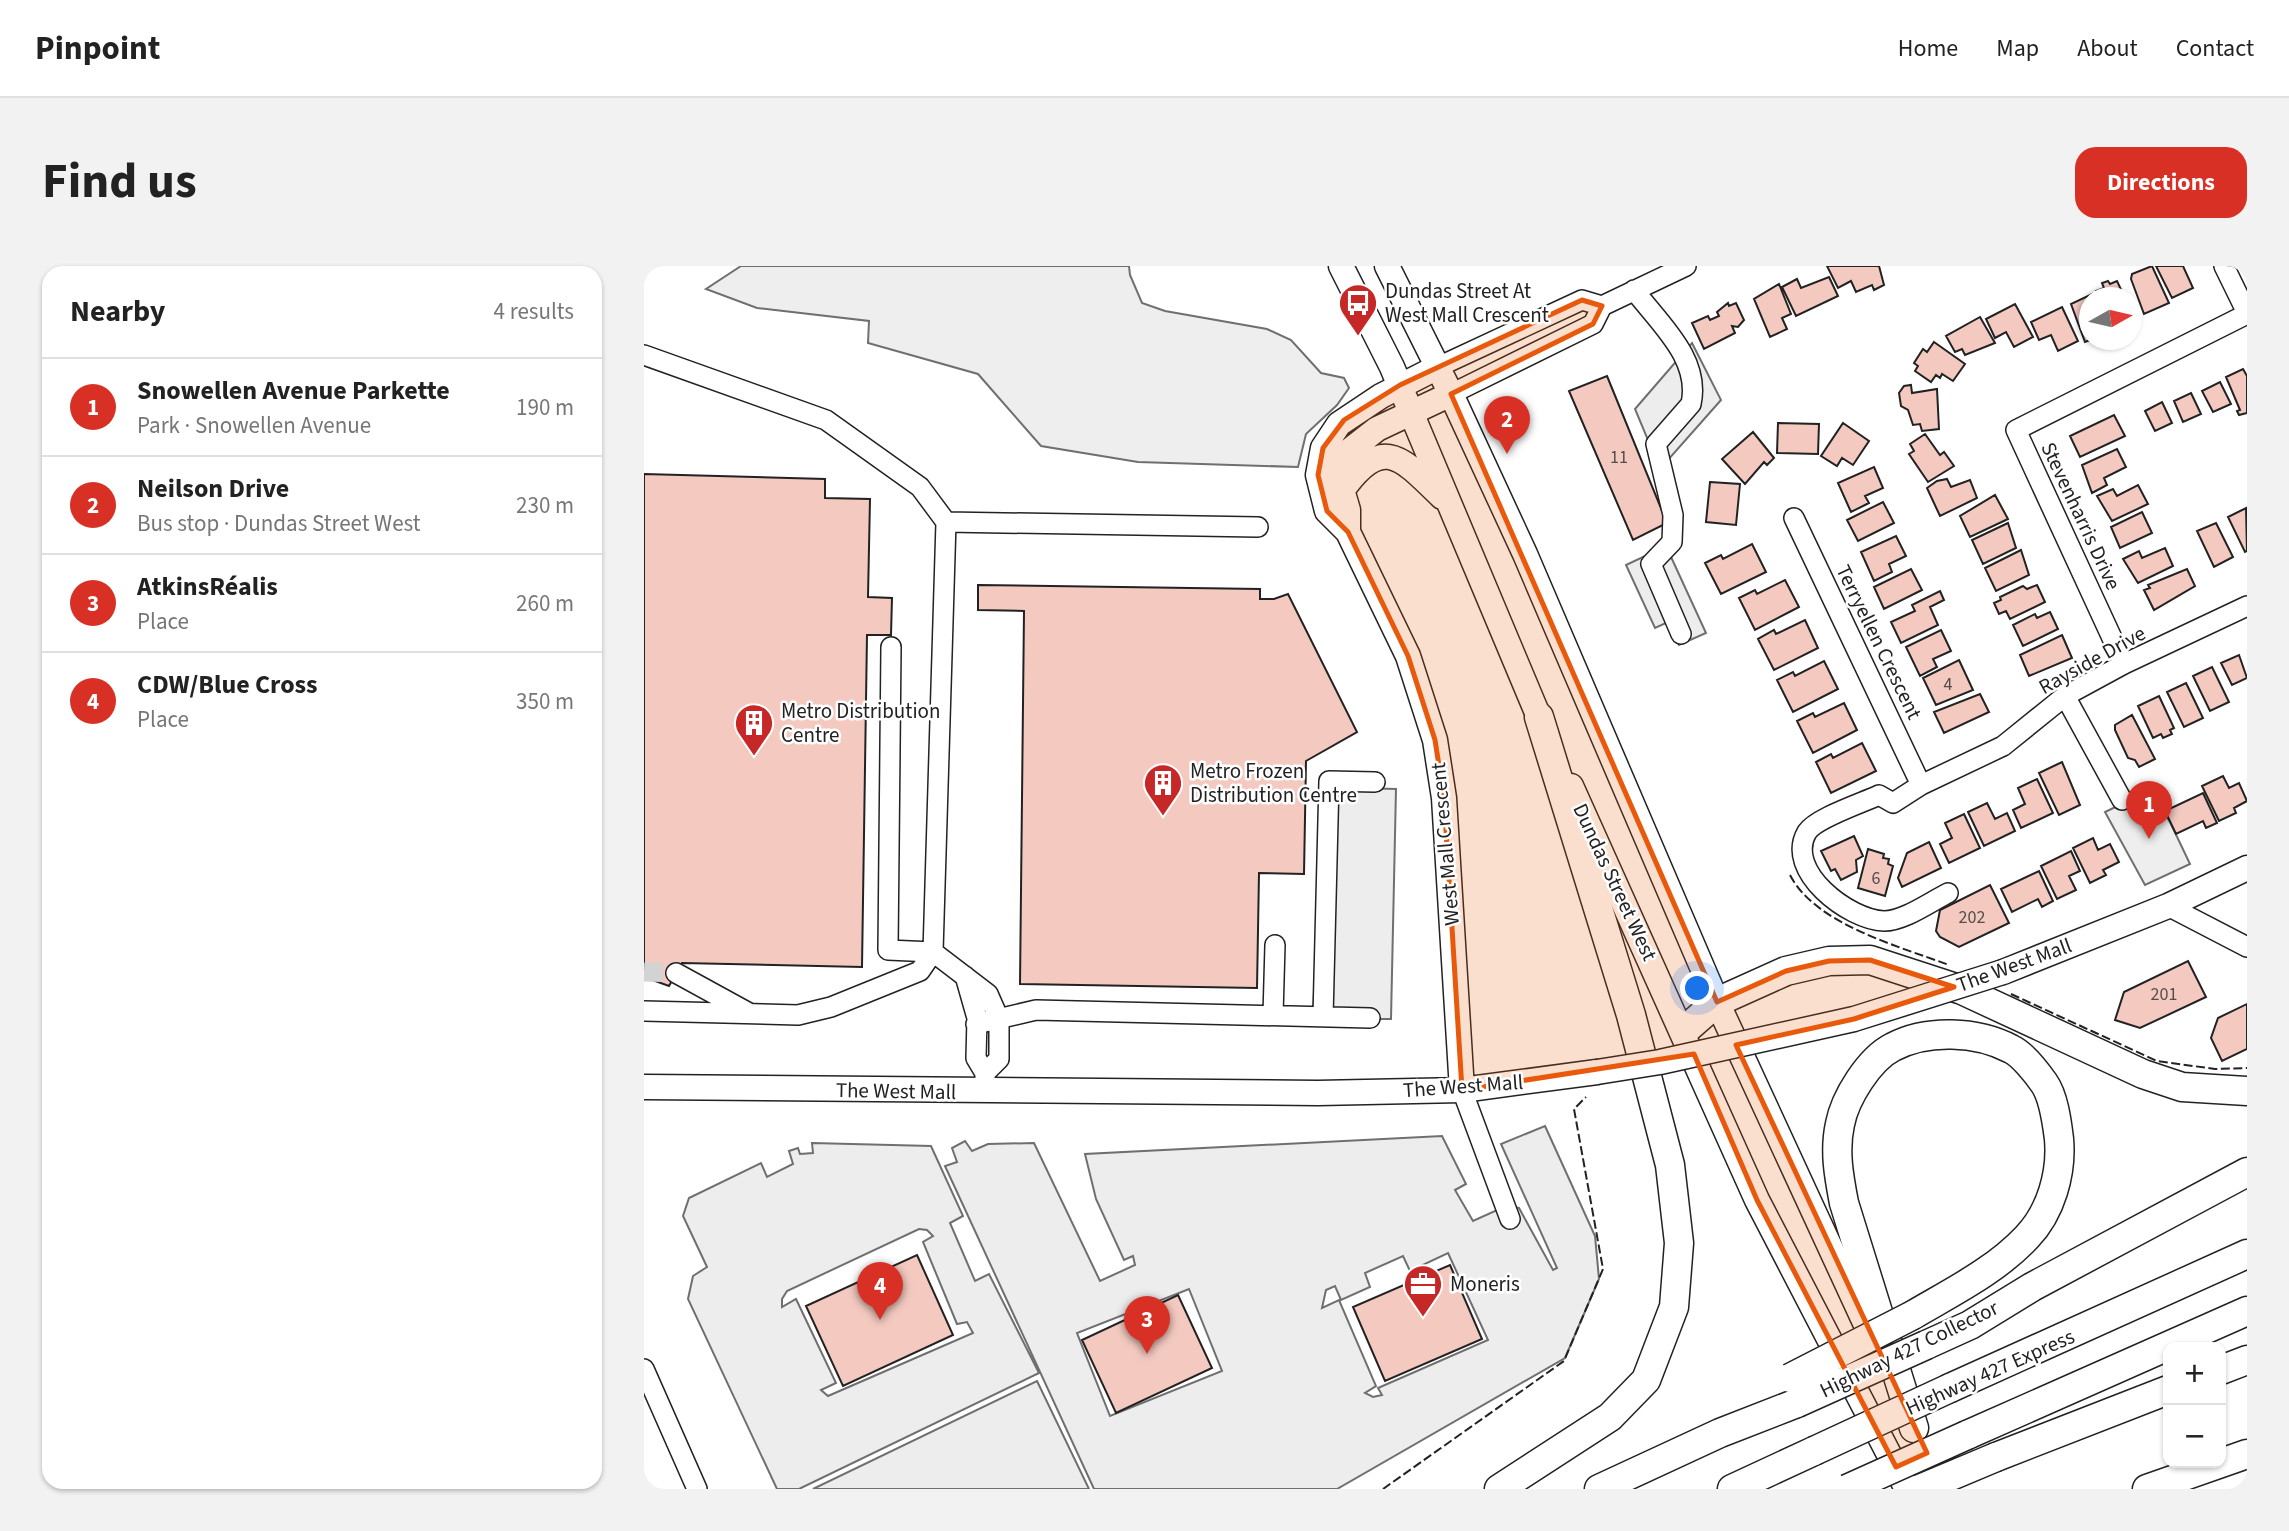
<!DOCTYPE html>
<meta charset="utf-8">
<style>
:root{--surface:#fff;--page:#f2f2f2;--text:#222;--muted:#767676;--line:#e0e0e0;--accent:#d93025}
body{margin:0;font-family:"Source Sans 3",sans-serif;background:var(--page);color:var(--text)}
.controls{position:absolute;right:21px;bottom:21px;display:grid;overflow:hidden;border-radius:14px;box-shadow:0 2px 5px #0004}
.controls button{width:63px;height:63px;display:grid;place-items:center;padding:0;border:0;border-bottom:2px solid var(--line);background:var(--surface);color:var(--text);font:35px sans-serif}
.compass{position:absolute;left:1435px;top:21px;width:63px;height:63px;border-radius:50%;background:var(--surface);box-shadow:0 2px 5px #0004;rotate:82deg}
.you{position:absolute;left:1054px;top:723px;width:24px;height:24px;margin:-18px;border:5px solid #fff;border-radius:50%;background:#1a73e8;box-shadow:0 0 0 10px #1a73e833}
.badge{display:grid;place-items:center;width:46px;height:46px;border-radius:50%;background:var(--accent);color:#fff;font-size:23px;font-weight:700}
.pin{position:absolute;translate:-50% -58px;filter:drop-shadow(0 2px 4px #0008)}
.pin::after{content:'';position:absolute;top:37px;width:24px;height:21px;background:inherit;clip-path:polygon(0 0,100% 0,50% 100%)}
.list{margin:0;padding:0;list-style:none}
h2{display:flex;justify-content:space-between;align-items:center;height:91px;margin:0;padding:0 28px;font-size:30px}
h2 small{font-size:23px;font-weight:400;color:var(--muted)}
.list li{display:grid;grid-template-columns:46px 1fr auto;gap:21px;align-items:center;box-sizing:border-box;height:98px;padding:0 28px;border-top:2px solid var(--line)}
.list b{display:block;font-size:26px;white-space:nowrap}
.list p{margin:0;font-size:23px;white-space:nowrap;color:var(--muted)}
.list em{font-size:23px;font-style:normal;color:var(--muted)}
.map{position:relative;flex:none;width:1603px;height:1223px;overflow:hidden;border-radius:21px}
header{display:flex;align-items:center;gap:42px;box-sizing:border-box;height:98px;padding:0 35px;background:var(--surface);border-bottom:2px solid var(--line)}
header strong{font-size:33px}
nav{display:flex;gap:38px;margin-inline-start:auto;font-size:24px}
.intro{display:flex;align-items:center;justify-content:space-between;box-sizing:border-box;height:168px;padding:0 42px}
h1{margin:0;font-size:49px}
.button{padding:18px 32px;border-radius:21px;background:var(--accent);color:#fff;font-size:24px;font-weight:700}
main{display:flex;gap:42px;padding:0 42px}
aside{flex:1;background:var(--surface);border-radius:21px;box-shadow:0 2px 5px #0004}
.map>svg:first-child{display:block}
</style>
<header>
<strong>Pinpoint</strong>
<nav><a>Home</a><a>Map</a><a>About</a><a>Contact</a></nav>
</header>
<div class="intro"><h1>Find us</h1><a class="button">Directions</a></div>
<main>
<aside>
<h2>Nearby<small>4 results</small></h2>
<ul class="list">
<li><span class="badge">1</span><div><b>Snowellen Avenue Parkette</b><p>Park · Snowellen Avenue</p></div><em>190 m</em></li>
<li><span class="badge">2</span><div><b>Neilson Drive</b><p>Bus stop · Dundas Street West</p></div><em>230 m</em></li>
<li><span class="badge">3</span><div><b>AtkinsRéalis</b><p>Place</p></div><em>260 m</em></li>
<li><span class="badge">4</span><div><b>CDW/Blue Cross</b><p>Place</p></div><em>350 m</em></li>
</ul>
</aside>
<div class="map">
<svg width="1603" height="1223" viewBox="0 0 1603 1223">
<rect width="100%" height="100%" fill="#fff"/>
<!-- green -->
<path fill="#eee" stroke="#6f6f6f" stroke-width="2" d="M97 0H485L486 9 498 37 521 45 623 63 647 74 677 107 700 112 705 122 693 139 662 168 654 201 494 196 397 180 334 108 224 77 225 55 113 42 62 23Z
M1505 525 1526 556 1546 598 1501 619 1461 546Z"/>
<!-- parking -->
<path fill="#ededed" stroke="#6f6f6f" stroke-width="2" fill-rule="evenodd" d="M1048 77 1077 134 1016 203 991 143Z
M1022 280 1062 367 1035 379 1024 356 1011 362 982 299Z
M678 521 752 523 747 753H669Z
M901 860 951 970 955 1013 921 1092 693 1223H450L301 900 313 896 308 882 321 875 328 885 344 878 390 877 456 1015 491 999 489 990 480 994 452 933 441 888 798 870 822 918 811 924 829 955 862 940 875 942 909 1004 913 1002 857 878ZM804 987 844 1074 734 1122 738 1129 729 1131 721 1127 732 1120 695 1034 678 1042 682 1024 691 1020 697 1034 726 1021 721 1007 759 990 766 1005ZM545 1023 578 1105 466 1150 433 1067Z
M168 877 287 880 319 950 306 957 331 1015 345 1008 395 1107 155 1223H133L44 1033 49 1010 63 1001 39 950 45 932 117 897 123 911 149 898 145 885 154 882 156 888 169 887ZM275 963 283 964 289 970 279 976 313 1058 323 1056 329 1067 184 1130 177 1124 192 1117 152 1033 138 1041V1033L143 1025Z
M393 1115 445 1223H169Z"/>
<!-- building -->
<path fill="#f3c9c0" stroke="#222" stroke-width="2" d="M1183 0H1235L1240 19 1230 24 1228 19 1212 26 1207 15 1194 22Z
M1508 0 1525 37 1500 48 1487 13 1488 8Z
M1512 0H1539L1549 22 1528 32Z
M1185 11 1194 30 1152 50 1138 21 1153 13 1157 22Z
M1464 15 1466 18 1473 15 1481 32H1455L1452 25 1460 22 1458 17Z
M1135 18 1147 48 1138 52 1143 63 1126 71 1110 33Z
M1448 28 1446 74 1441 76 1427 38Z
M1084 37 1085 40 1092 37 1100 54 1094 61 1088 60 1091 67 1060 83 1048 57 1064 50 1066 54 1075 50 1073 46Z
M1371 38 1389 71 1370 81 1362 66 1351 72 1342 53Z
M1418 41 1434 75 1414 85 1407 69 1395 74 1387 56Z
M1336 51 1351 77 1321 89 1318 83 1311 86 1302 70Z
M1290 76 1321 98 1309 115 1298 108 1296 112 1292 109 1287 116 1271 105 1274 100 1270 97 1279 83 1283 86Z
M1599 103 1603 110V147L1595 149 1593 145 1596 144 1582 111Z
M963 110 1023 257 989 274 925 125Z
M1576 116 1587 138 1569 146 1558 125Z
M1267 119 1268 127 1293 123 1295 163 1278 165 1276 158 1269 159 1264 144 1257 140 1255 127 1260 120Z
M1547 127 1557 148 1539 156 1530 135Z
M1518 136 1528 157 1511 165 1501 145Z
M1470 149 1481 170 1436 191 1426 170Z
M1134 157 1175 158 1174 188 1133 187Z
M1199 157 1225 175 1209 199 1198 192 1193 200 1177 190Z
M1109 166 1130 192 1123 199 1120 196 1101 218 1078 193Z
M1281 168 1296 189 1300 186 1310 200 1284 216 1265 188 1270 185 1266 178Z
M1473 183 1482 201 1460 212 1463 219 1448 227 1438 199Z
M1230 201 1239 222 1221 230 1225 237 1207 246 1194 217Z
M0 208 181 213V232L226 233 224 331 248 332 247 369H223L218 701 38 697 25 720 0 711Z
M1303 213 1307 221 1326 214 1333 232 1296 250 1283 222 1293 215Z
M1066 216 1096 218 1092 259 1062 256Z
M1494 219 1504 238 1468 255 1453 230 1469 223 1473 230Z
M1351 229 1364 253 1326 271 1316 250Z
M1239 236 1250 257 1214 275 1203 254Z
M1602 242 1603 285 1601 286 1584 251Z
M1498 246 1508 267 1476 282 1467 261Z
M1364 257 1372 282 1339 298 1328 274Z
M1572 257 1589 291 1570 301 1553 265Z
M1252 270 1262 290 1245 298 1248 306 1230 315 1217 286Z
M1108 278 1122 306 1077 328 1061 297 1077 289 1079 293Z
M1521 282 1529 300 1494 317 1479 293 1495 285 1498 292Z
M1377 284 1385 309 1352 325 1341 302Z
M1267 303 1278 324 1240 343 1230 321Z
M1543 303 1551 320 1510 344 1500 324 1506 322 1504 319Z
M1141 314 1155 341 1111 364 1095 332 1111 324 1113 328Z
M334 319 616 323V333H630L644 328 713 466 662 495 660 608 615 607 613 722 376 718 380 345 334 344Z
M1393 319 1401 336 1366 353 1362 345 1355 348 1350 337 1357 334 1356 331 1379 320 1383 323Z
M1296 325 1300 334 1286 341 1294 359 1257 377 1247 356 1271 345 1268 339Z
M1406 346 1414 363 1379 380 1369 359 1391 348 1393 352Z
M1161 354 1174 382 1130 404 1114 373 1130 364 1132 368Z
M1297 364 1307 385 1289 393 1293 401 1276 410 1262 381Z
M1418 369 1428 392 1385 410 1376 389Z
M1595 389 1603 412 1588 419 1577 397Z
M1315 394 1329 424 1292 439 1279 412Z
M1180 395 1194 423 1149 446 1133 414 1149 406 1151 410Z
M1568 401 1585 436 1566 445 1549 410Z
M1542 417 1559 452 1540 461 1523 426Z
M1336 428 1345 446 1300 467 1290 446Z
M1515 430 1530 462 1526 464 1528 468 1519 472 1517 468 1509 472 1494 440Z
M1200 437 1213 464 1169 487 1153 455 1169 447 1171 451Z
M1488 449 1511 493 1495 501 1491 494 1484 492 1471 464V459Z
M1218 477 1232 505 1187 527 1172 496 1187 488 1189 492Z
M1418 496 1436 539 1415 549 1395 507Z
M1579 510 1585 522 1595 517 1603 535 1590 542 1592 547 1575 555 1558 520Z
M1393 513 1409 547 1377 562 1369 544 1381 538 1374 522Z
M1559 527 1573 557 1562 562 1559 555 1532 568 1521 545Z
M1343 537 1351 553 1363 547 1371 565 1340 580 1324 546Z
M1320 548 1336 582 1305 597 1296 578 1308 572 1301 557Z
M1210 570 1219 590 1212 594 1213 606 1197 614 1191 603 1187 605 1177 585Z
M1449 572 1454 584 1466 578 1475 596 1459 604 1462 609 1446 617 1429 582Z
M1285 576 1297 602 1258 621 1254 612 1263 587Z
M1224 583 1240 588 1239 592 1245 593 1244 598 1249 600 1241 630 1214 622Z
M1427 585 1436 605 1425 610 1432 624 1413 633 1397 600Z
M1395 605 1409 635 1398 641 1394 633 1368 646 1357 623Z
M1346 619 1365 657 1315 681 1296 671 1292 665 1296 644Z
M1544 695 1562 731 1496 762 1471 754 1480 726Z
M1603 738V783L1578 795 1567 772 1574 752Z
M273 989 309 1069 199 1120 162 1040Z
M806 999 838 1073 741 1115 709 1041Z
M534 1029 568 1102 472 1147 438 1074Z"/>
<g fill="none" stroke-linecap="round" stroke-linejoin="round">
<!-- minor-tunnel -->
<path stroke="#d3d3d3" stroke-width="19" stroke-dasharray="19 10" stroke-linecap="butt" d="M0 706 32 707"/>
<!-- minor casing -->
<g stroke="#222" stroke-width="22">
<path id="minor" d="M1580 0 1603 47
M990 24C1016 58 1057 93 1047 138L1012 178 1029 249 1028 276 1007 298 1037 368
M0 89 182 154 276 221 302 256 289 686 276 705 187 741 154 749 0 745
M794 101 938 34 958 40
M807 128 949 58 958 40 1042 0
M1150 252 1277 519
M302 256 614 261
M247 381 244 684 289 686 344 728 355 753V793L341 807
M1480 398 1372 164 1603 48
M1421 430 1478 534
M1304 627C1286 636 1260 655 1240 655 1205 654 1140 605 1163 566 1172 552 1218 537 1235 529L1249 537 1277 519 1359 480 1421 430 1480 398 1603 340
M1524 640 1603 681
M32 707 105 747
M321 710 333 752 332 792 341 807V818
M629 749 631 679
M679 751 685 515 731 516
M332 758 392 744 726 752
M818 824 866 953
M0 1103 53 1223"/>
</g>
<!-- major casing -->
<g stroke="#222" stroke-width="27">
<path id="major" d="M697 0 748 101 902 468
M743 0 807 128 881 288 1073 736 1235 1087
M794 101 737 130 695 158 679 182 674 209 683 245 704 266 764 390 791 474 800 532 818 824
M697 226C738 168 756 190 798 231
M704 266V244L694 210 701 188 733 163 807 128
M927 520 1113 934 1263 1223
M1359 706 1524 640 1603 602
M0 821 674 827 818 824 953 806"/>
</g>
<!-- highway casing -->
<g stroke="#222" stroke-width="31">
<path id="highway" d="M1040 765 1073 736 1142 705 1185 695 1226 694 1318 724 1499 808 1538 821 1603 825
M1269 1049C1308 1026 1351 1005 1383 971 1407 946 1418 907 1415 873 1413 857 1410 831 1400 817 1393 807 1378 788 1367 783 1333 765 1283 763 1249 781 1225 793 1201 832 1196 858 1190 885 1195 911 1200 937L1270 1162
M1282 1079 1326 1059 1388 1021 1603 906
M1577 1104 1603 1094
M1306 1122 1603 988
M1323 1169 1603 1045
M1352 1191 1524 1124
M855 1223 966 1151 1002 1114 1030 1041 1035 977 1026 899 987 749 895 451
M955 1223 1076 1167 1153 1137
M1088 1223 1170 1185
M1503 1223 1603 1188"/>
</g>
<!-- minor -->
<use href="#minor" stroke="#fff" stroke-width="19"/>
<!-- major -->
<use href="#major" stroke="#fff" stroke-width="24"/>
<!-- highway -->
<use href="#highway" stroke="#fff" stroke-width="28"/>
<!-- major-bridge casing -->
<g stroke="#222" stroke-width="27" stroke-linecap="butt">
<path id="major-bridge" d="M953 806 1016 796 1210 753 1359 706"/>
</g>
<!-- highway-bridge casing -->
<g stroke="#222" stroke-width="31" stroke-linecap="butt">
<path id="highway-bridge" d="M1146 1112 1269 1049
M1153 1137 1282 1079
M1170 1185 1306 1122
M1203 1223 1323 1169
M1276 1223 1352 1191"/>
</g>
<!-- major-bridge -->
<use href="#major-bridge" stroke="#fff" stroke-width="24"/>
<!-- highway-bridge -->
<use href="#highway-bridge" stroke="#fff" stroke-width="28"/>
<!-- fence -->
<path stroke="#222" stroke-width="2" stroke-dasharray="9 3.5" stroke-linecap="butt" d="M1146 609C1171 658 1254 680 1305 699
M1367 728 1513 795 1571 803 1603 802
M739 1223 920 1095 959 1003 930 843 942 831"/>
</g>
<!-- marked area -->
<path fill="#e8590c" fill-opacity="0.2" stroke="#e8590c" stroke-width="5" stroke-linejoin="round" d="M938 34 958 40 949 58 807 128 1073 736 1142 705 1185 695 1226 694 1310 721 1210 753 1092 779 1283 1187 1252 1201 1113 934 1050 788 818 824 800 532 791 474 764 390 704 266 683 245 674 209 679 182 700 154 756 119Z"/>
<!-- icons -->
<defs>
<g id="bus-pin" transform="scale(2.0125)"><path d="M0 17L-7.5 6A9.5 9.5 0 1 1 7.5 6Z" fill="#c62828" stroke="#fff"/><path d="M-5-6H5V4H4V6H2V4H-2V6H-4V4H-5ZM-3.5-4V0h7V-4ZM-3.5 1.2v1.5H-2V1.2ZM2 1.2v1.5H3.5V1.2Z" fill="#fff"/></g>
<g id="building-pin" transform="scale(2.0125)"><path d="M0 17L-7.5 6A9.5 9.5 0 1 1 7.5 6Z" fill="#c62828" stroke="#fff"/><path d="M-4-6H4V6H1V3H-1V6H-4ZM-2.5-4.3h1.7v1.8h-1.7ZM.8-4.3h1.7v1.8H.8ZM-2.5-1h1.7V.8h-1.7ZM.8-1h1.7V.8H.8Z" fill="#fff"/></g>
<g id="office-pin" transform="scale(2.0125)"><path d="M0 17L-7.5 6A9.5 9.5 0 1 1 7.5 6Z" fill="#c62828" stroke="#fff"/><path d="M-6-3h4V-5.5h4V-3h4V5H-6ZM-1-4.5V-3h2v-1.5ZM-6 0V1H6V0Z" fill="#fff"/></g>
</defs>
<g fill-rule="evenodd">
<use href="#bus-pin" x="714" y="37"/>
<use href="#building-pin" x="110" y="457"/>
<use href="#building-pin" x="519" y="517"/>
<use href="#office-pin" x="779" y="1018"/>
</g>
<g text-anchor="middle" stroke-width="5" stroke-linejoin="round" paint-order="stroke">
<!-- number labels -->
<g font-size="18" fill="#564c4a">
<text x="975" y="197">11</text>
<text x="1304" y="424">4</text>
<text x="1232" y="618">6</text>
<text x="1328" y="657">202</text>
<text x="1520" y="734">201</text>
</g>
<!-- poi labels -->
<g font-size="21" fill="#222" stroke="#fff" text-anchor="start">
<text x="741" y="32">Dundas Street At<tspan x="741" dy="24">West Mall Crescent</tspan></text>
<text x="137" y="452">Metro Distribution<tspan x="137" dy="24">Centre</tspan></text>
<text x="546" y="512">Metro Frozen<tspan x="546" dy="24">Distribution Centre</tspan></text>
<text x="806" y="1025">Moneris</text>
</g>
<!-- street labels -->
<g font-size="21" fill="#222" stroke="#fff">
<text transform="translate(1437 250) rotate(65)" y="7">Stevenharris Drive</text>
<text transform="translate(1235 376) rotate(64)" y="7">Terryellen Crescent</text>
<text transform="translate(1448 394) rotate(-29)" y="7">Rayside Drive</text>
<text transform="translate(801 578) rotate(-95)" y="7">West Mall Crescent</text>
<text transform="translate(971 616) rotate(65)" y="7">Dundas Street West</text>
<text transform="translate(1370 699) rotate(-20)" y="7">The West Mall</text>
<text transform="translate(819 820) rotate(-4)" y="7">The West Mall</text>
<text transform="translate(252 825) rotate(1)" y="7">The West Mall</text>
<text transform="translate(1265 1083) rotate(-26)" y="7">Highway 427 Collector</text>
<text transform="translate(1346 1106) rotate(-24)" y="7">Highway 427 Express</text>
</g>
</g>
</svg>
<div class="controls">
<button>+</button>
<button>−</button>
</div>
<svg class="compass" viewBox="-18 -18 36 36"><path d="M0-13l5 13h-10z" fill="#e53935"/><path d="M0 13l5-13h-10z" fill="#767676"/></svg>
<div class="you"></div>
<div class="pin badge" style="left:1505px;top:573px">1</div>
<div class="pin badge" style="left:863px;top:188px">2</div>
<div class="pin badge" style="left:503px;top:1088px">3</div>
<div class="pin badge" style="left:236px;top:1054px">4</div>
</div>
</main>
